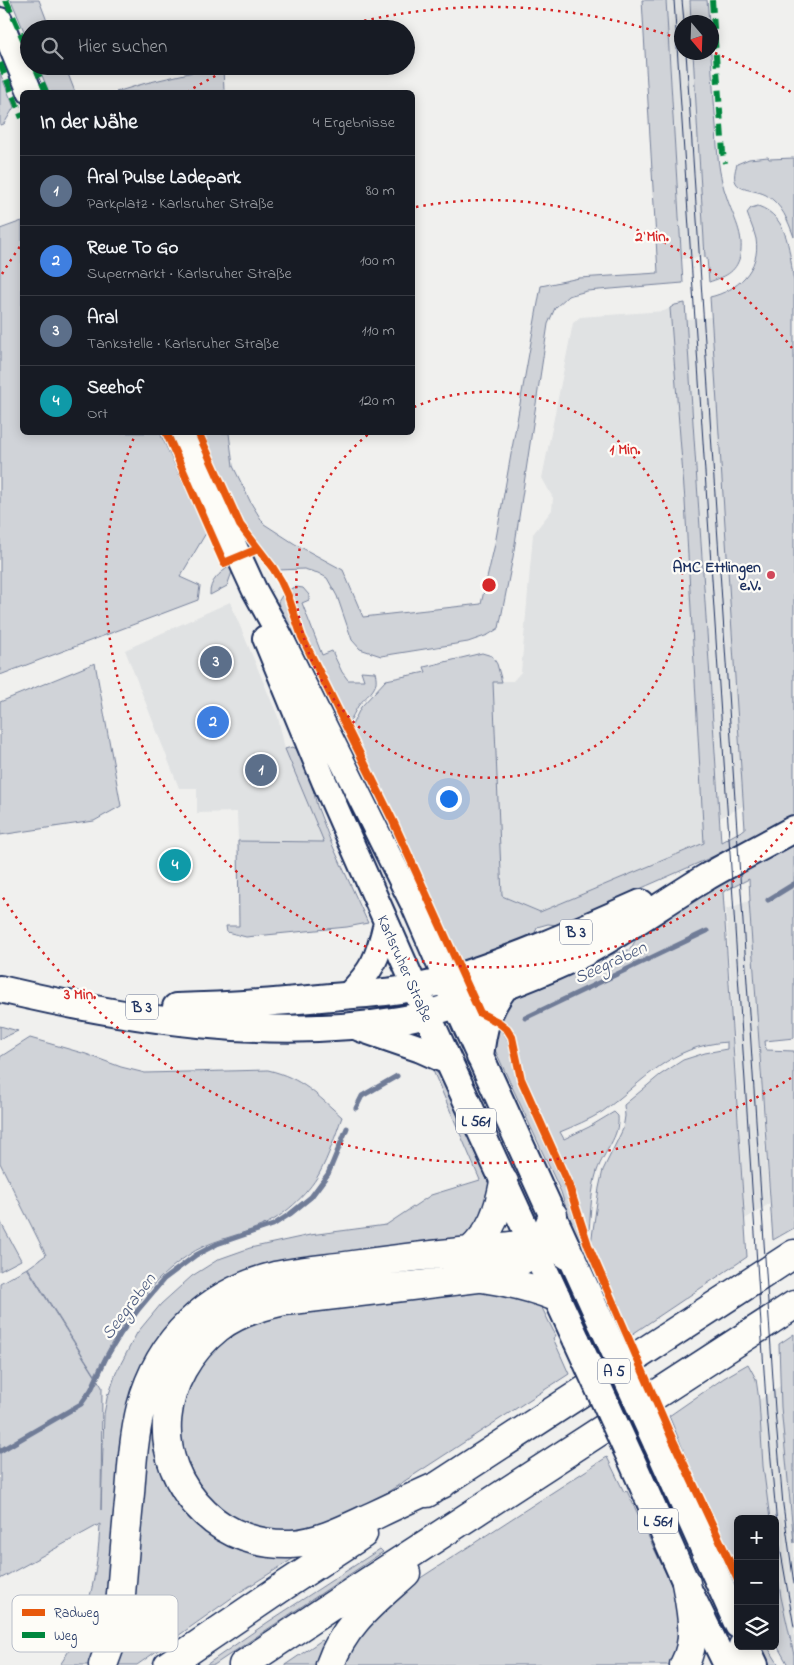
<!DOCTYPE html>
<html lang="de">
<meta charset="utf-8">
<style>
:root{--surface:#171b24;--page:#242831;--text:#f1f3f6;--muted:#9ea1a6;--line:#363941;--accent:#8c9099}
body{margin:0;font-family:"Indie Flower",sans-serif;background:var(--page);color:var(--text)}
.controls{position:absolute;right:15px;bottom:15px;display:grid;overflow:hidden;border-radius:8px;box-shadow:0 2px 12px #0003}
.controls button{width:45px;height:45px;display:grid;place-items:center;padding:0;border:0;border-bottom:1px solid var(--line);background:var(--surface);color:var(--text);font:25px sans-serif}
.compass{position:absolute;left:674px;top:15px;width:45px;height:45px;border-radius:50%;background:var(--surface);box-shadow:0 2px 12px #0003;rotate:161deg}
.you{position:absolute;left:448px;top:798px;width:18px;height:18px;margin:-12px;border:4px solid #fff;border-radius:50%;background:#1a73e8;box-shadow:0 0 0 8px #1a73e833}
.badge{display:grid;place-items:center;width:32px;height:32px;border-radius:50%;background:var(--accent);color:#fff;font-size:16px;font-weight:700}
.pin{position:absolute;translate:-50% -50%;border:2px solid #fff;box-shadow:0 1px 5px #0006}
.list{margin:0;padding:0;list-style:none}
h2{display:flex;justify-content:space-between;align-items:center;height:65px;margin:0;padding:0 20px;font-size:21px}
h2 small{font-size:16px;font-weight:400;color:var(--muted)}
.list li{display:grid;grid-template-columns:32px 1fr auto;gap:15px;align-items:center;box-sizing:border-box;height:70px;padding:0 20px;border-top:1px solid var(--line)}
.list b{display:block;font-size:19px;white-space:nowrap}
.list p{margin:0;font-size:16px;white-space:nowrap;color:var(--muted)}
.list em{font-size:16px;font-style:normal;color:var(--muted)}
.icon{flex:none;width:28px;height:28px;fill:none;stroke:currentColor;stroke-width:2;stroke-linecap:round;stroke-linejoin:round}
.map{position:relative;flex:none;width:794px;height:1665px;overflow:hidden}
.search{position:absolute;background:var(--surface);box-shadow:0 2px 12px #0003;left:20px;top:20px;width:395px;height:55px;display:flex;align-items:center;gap:12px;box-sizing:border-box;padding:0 18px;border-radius:28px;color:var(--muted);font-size:19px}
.panel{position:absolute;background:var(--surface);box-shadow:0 2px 12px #0003;left:20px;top:90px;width:395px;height:345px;border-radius:8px}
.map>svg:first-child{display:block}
</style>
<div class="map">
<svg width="794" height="1665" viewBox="0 0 794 1665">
<rect width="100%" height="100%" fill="#f0f0ee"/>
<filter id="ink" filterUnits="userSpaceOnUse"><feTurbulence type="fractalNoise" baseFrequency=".02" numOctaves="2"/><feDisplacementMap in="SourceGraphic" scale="10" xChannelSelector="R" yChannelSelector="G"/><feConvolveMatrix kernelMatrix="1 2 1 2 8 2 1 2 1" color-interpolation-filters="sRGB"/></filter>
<g filter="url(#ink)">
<!-- built -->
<path fill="#e0e2e3" d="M666 0H690L691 22H682V52L693 53 705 257 682 259Z
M670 308 685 501 704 843 540 912 502 896 493 681H513L521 672 533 534 552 510 553 498 542 478 573 323 580 317 664 311Z
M711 317 724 489 743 806 720 818 686 319Z
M230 602 278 717 285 749 324 842 238 841 237 812 197 813V788H179L125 650Z
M749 901 769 1204 745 1219 726 909Z
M780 1386 794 1543V1655L781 1597 775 1560V1519H770L763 1466 759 1400Z"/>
<!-- green -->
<path fill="#d0d3d8" stroke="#76819b" d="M11 0H39L50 29H29V43Z
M642 0H666L683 283 587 291 568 296 555 308 548 324 513 557 499 628 488 635 468 642 381 656 360 649 352 640 337 596 327 578 318 573 304 569 278 570 256 540 244 526 200 433H229L233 466 251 503 264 524 295 544 343 570 363 617 481 604 495 544 541 286 579 278 658 273Z
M690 0H707L709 22H691Z
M693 53H711C712 77 714 101 716 126 717 150 718 174 727 198 733 217 745 235 740 256 736 273 724 277 709 282L707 258 705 257Z
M38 66H65L75 92H49Z
M212 66H223L224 92H116L146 83 202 70 203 73 209 70Z
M0 73 14 107 4 124 0 125Z
M768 157 769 159 794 158V237C788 221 782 204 766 195 750 187 727 194 737 164L749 159Z
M758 206C790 217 789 254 794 282V817C718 857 637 889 558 925L548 924 537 927 534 936 475 958 460 960 399 826 351 727 361 707 386 680 426 672 424 667 482 653 492 656 497 664 502 682H493L502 896 540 912 704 843 685 501 670 308 675 305 685 303 721 842 745 829 710 297C737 291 761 269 756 239 754 230 750 222 747 213L751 208Z
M22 221V432L160 433 206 533 180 577 200 586 198 600 0 675V229Z
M230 566 232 572 227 586 210 595C209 581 220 573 230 566Z
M296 587 303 588 309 595V600L302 603 322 655 332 651 342 672 348 680H364L361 671 375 672C380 690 368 693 358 706 355 711 352 718 348 724L305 635 290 589Z
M283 594 298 638 411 868 449 954 441 948 285 629 278 602Z
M95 663 121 806 94 821 0 835V702Z
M292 747 301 750 305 755 317 806 330 840 368 923 347 927 246 937 227 932 226 926H239L238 841 324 842 285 749Z
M794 844V1038L765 1041 766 1050 794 1051V1228L773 1240 749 901H750L749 879 723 892 747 1257 631 1335 591 1244 599 1188 603 1170 623 1129 625 1116 624 1105 660 1075 683 1060 705 1053 727 1049V1042C669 1046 646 1080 602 1112 589 1120 574 1126 560 1132L564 1139 589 1127 614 1112 618 1116C620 1137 604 1151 597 1171 591 1190 591 1210 589 1230L587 1233 574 1192 532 1095 522 1066 516 1035 509 1024 495 1015 507 1000 596 958 626 951 631 948 638 936 657 920Z
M0 1026 18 1031 0 1039Z
M496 1026 500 1028 507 1039 523 1095 566 1192 580 1237 604 1296 601 1297 576 1240 561 1192 495 1050 493 1041Z
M30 1038 86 1054 121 1067 145 1073 268 1070C302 1078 317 1095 342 1117 335 1136 329 1156 319 1174 308 1194 282 1218 261 1226 236 1237 209 1240 187 1256 145 1284 116 1331 95 1375L28 1268 46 1255 0 1163V1057Z
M431 1066 440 1076 492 1190 476 1234 447 1247 163 1340 112 1603 93 1665H60C88 1624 98 1572 100 1524L0 1579V1283L27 1268 102 1387 101 1510 104 1414 108 1393 109 1394 116 1373 137 1333 161 1304 192 1276 219 1259 250 1248 310 1235 386 1225 431 1195 480 1180Z
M0 1221 21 1260 0 1271Z
M492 1254 493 1261 301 1284C272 1289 243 1296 219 1313 206 1321 196 1334 187 1346 156 1389 151 1433 173 1482 179 1494 184 1507 195 1517 215 1535 242 1551 269 1553 279 1554 290 1551 299 1555L240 1592 137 1665H111L118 1648 126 1615 143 1437C159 1363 192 1306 269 1285 296 1277 327 1275 355 1272 401 1267 446 1261 492 1254Z
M504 1288 540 1304 556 1336 553 1338 569 1374 354 1514 319 1529 264 1532 215 1509 184 1466 177 1413 202 1356 244 1326 281 1314Z
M794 1334V1543L781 1407 779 1344Z
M748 1364 756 1379 759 1400 763 1466 770 1519H738V1570L698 1485 669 1416 724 1378Z
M607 1457 624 1492 627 1491 682 1608 676 1665H341L346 1649 388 1599Z
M380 1549 383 1552 214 1665H206L268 1622Z
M775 1560 781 1597 794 1655V1665H788L775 1642Z
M322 1640 326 1644 320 1665H285Z
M761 1646H767L779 1665H770Z"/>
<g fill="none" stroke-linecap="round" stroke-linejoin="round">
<!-- stream -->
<path stroke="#6f7b97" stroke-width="5" d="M768 900 794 884
M525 1018 707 931
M356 1108 362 1096 397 1076
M0 1451 81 1404 91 1390 106 1358 121 1333 138 1310 164 1279 196 1255 217 1244 273 1225 290 1214 311 1197 328 1174 347 1128"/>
<!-- secondary casing -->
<g stroke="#1b2f5e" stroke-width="28">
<path id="secondary" d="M0 20 30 92
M182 432 254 589 279 634 413 904 446 980
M265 638 324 781 415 987
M347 996C373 970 378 958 386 923
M691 1593 726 1665
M747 1646 756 1665"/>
</g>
<!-- primary casing -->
<g stroke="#1b2f5e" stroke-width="30">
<path id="primary" d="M0 989C127 1019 269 1042 399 1020 429 1015 460 1004 488 993 521 981 554 968 586 952 627 930 665 902 705 878 734 861 764 846 794 829
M450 990 602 1324
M420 999 577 1341
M176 1007C228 1006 280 1002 331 997 370 994 410 991 447 980 513 960 578 931 641 903
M360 1028 421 1049 448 1061
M480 1057C483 1029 487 1011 504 988
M656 1442 738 1625
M631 1459 686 1583"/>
</g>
<!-- motorway casing -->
<g stroke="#1b2f5e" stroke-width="31">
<path id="motorway" d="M470 1251 542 1242 556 1247 571 1257
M482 1278C509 1282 531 1287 556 1297
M442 1484C419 1494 396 1505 373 1516 349 1527 319 1543 291 1544 259 1545 228 1535 205 1513 147 1458 158 1376 218 1328 237 1313 261 1306 284 1301L478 1278C520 1263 538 1260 553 1215
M427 1493 794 1254
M103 1665 117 1627 120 1607C123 1569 126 1531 130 1493 132 1465 134 1435 141 1407 159 1339 208 1293 275 1276 298 1271 323 1269 346 1266 388 1260 429 1255 470 1251 492 1232 499 1209 504 1182
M168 1665 284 1586 363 1534
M243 1665 360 1587 794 1305
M330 1665C344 1624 375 1601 406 1573
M684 1665C698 1640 691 1610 686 1583
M738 1665 743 1646"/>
</g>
<!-- secondary -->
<use href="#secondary" stroke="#fdfcf7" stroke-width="24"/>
<!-- primary -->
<use href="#primary" stroke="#fdfcf7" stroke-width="26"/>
<!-- motorway -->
<use href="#motorway" stroke="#fdfcf7" stroke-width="28"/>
<!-- tram -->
<path stroke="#1b2f5e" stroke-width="1" d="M674 0 767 1416 778 1536 794 1627
M682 0 684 22
M686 52 775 1410 783 1505 794 1584"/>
<!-- primary-bridge casing -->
<g stroke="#1b2f5e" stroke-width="30" stroke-linecap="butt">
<path id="primary-bridge" d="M602 1324 656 1442
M577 1341 631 1459"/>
</g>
<!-- primary-bridge -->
<use href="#primary-bridge" stroke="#fdfcf7" stroke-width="26"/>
<!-- quiet -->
<path stroke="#00873e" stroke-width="6" stroke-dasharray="12 6" stroke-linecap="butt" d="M6 0 29 53
M712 0 723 153 725 163
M0 63 22 118
M35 66 46 92"/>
<!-- cycleway casing -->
<g stroke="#fdfcf7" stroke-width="11">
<path id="cycleway" d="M166 432 224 563 258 549
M198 432 240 525 273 568 281 581 288 596 302 637 393 821 480 1013 498 1022 507 1029 512 1037 521 1079 569 1186 588 1245 670 1434 738 1580"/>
</g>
<!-- cycleway -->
<use href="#cycleway" stroke="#e8590c" stroke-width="8"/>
</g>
</g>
<!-- distance rings -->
<g fill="none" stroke="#d62828" stroke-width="2.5" stroke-dasharray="2.5 5">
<path d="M414 407A193 193 0 1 1 370 433"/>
<path d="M792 822A385 385 0 0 1 135 435M416 207A385 385 0 0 1 792 348"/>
<path d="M791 1078A578 578 0 0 1 2 896M2 274A578 578 0 0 1 21 245M187 92A578 578 0 0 1 231 68M335 28A578 578 0 0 1 677 38M715 53A578 578 0 0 1 791 92"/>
</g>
<!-- markers -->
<circle fill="#d1495b" stroke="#fdfcf7" stroke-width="2" cx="771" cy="575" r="5"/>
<g text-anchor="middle" stroke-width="4.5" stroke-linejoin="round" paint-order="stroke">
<!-- shield labels -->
<g fill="#fdfcf7" stroke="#5f6c8c" stroke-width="1">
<rect x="560" y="919.5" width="32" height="25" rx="4"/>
<rect x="126" y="994.5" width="32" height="25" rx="4"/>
<rect x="456" y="1108.5" width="40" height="25" rx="4"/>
<rect x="598" y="1358.5" width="32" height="25" rx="4"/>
<rect x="638" y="1508.5" width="40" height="25" rx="4"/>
</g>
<g font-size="15" font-weight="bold" fill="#1b2f5e">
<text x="576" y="937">B 3</text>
<text x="142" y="1012">B 3</text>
<text x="476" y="1126">L 561</text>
<text x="614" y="1376">A 5</text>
<text x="658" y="1526">L 561</text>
</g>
<!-- poi labels -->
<g font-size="16" font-weight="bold" fill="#1b2f5e" stroke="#fdfcf7" text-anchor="end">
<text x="761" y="572">AMC Ettlingen<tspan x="761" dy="18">e.V.</tspan></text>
</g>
<!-- street labels -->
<g font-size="16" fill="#1b2f5e" stroke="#fdfcf7">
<text transform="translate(406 968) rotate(66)" y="6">Karlsruher Straße</text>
</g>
<!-- water labels -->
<g font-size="18" font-style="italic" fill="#4c5b7f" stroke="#fdfcf7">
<text transform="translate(610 962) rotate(-25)" y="6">Seegraben</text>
<text transform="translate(128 1306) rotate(-53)" y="6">Seegraben</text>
</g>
</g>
<!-- legend -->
<rect x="12" y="1595" width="166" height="57" rx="8" fill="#fdfcf7" stroke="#b9bec9" stroke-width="1"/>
<rect x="22" y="1609" width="23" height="7" fill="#e8590c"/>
<rect x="22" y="1632" width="23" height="6" fill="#00873e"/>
<g font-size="14" fill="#1b2f5e">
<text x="54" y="1617">Radweg</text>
<text x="54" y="1640">Weg</text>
</g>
<circle cx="489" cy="585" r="8" fill="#d62828" stroke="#fdfcf7" stroke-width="2.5"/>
<g font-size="15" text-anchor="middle" font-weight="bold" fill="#d62828" stroke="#fdfcf7" stroke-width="4.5" stroke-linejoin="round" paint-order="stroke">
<text x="652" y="241">2 Min.</text>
<text x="625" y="454">1 Min.</text>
<text x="80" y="999">3 Min.</text>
</g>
</svg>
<div class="controls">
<button>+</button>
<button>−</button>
<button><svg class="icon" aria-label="layers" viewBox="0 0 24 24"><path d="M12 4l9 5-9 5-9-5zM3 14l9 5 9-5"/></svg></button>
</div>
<svg class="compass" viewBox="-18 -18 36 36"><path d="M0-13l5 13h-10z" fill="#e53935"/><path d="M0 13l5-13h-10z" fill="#9ea1a6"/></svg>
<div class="you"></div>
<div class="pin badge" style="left:261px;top:770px;background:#5c6f8a">1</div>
<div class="pin badge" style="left:213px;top:722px;background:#3f7fe0">2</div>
<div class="pin badge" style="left:216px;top:662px;background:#5c6f8a">3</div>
<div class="pin badge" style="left:175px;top:865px;background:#0f9aa8">4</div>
<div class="search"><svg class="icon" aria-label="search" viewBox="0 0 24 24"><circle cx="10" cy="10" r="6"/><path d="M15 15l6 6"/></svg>Hier suchen</div>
<section class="panel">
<h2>In der Nähe<small>4 Ergebnisse</small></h2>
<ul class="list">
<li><span class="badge" style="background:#5c6f8a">1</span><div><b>Aral Pulse Ladepark</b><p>Parkplatz · Karlsruher Straße</p></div><em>80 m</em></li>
<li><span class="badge" style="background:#3f7fe0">2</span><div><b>Rewe To Go</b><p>Supermarkt · Karlsruher Straße</p></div><em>100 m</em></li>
<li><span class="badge" style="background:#5c6f8a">3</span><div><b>Aral</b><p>Tankstelle · Karlsruher Straße</p></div><em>110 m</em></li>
<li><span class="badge" style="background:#0f9aa8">4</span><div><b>Seehof</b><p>Ort</p></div><em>120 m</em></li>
</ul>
</section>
</div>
